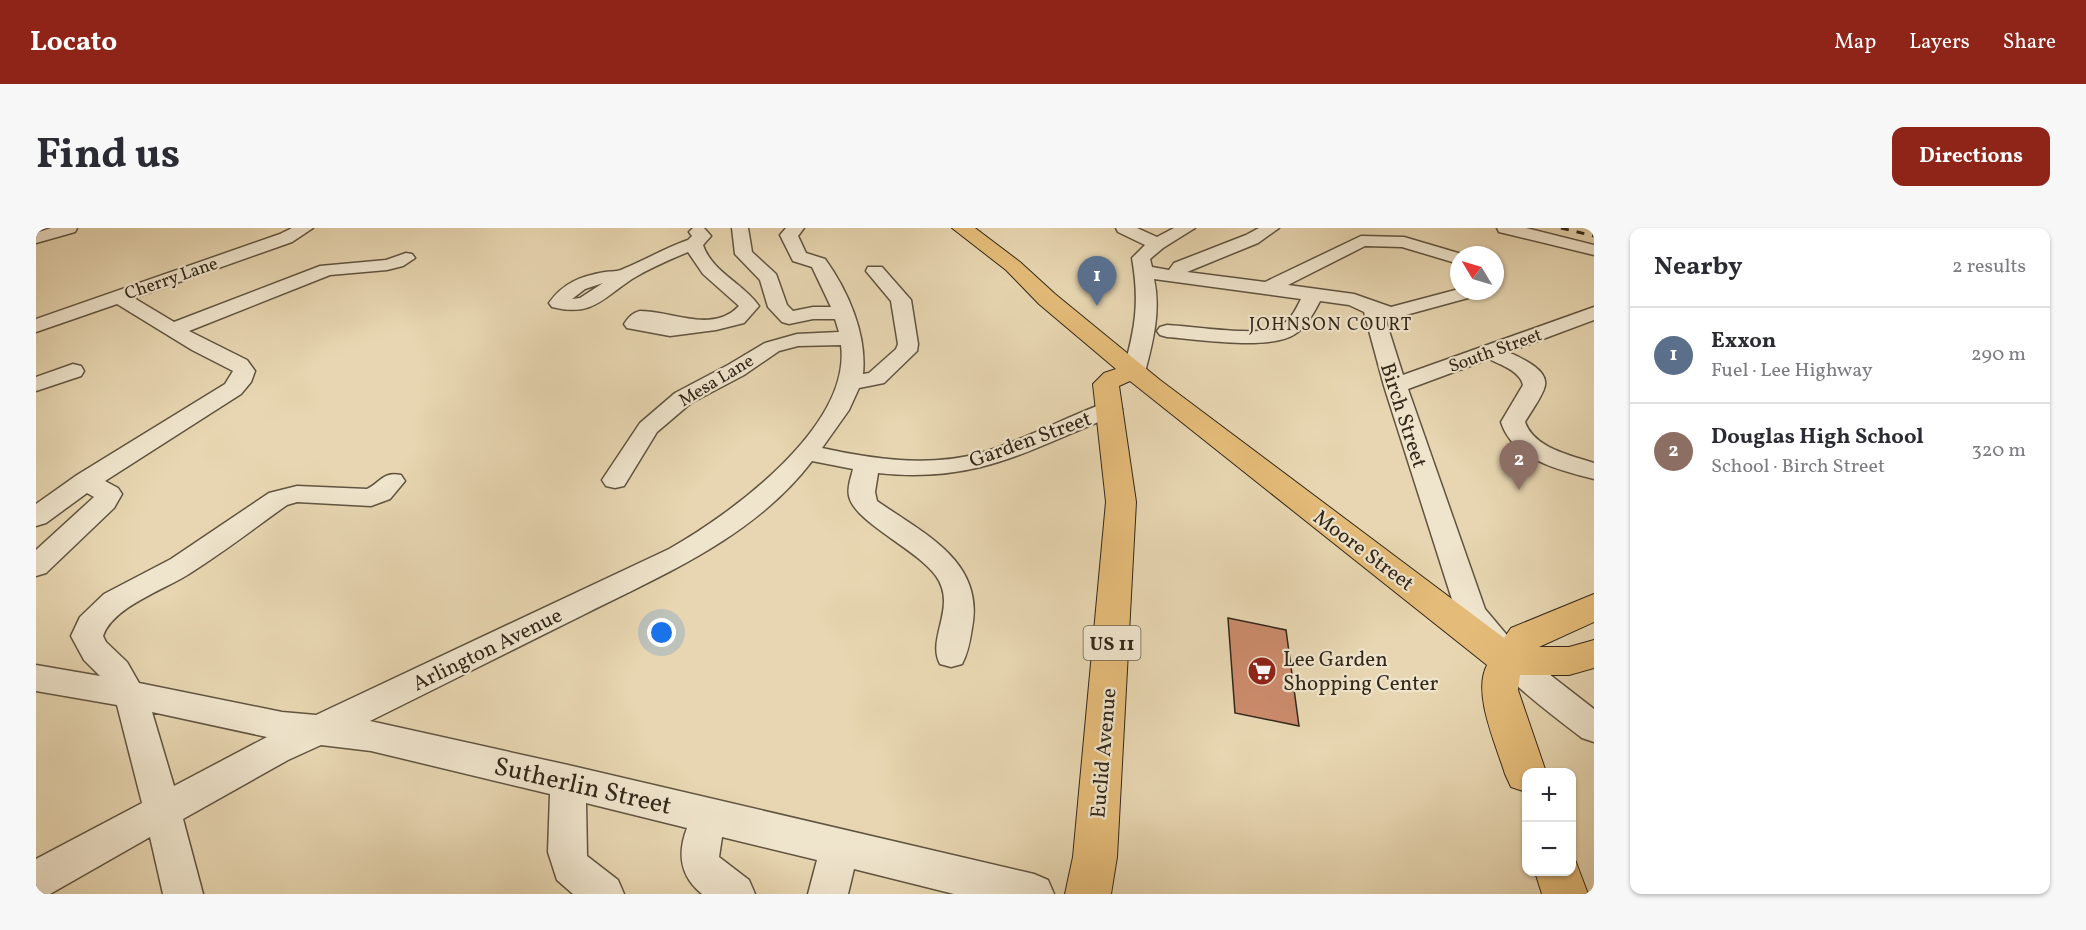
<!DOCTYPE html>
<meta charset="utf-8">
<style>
:root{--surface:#fff;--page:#f7f7f7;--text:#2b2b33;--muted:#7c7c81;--line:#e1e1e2;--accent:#8f2418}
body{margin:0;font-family:Vollkorn,serif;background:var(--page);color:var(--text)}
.controls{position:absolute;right:18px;bottom:18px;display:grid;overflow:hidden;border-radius:12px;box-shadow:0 2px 4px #0004}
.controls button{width:54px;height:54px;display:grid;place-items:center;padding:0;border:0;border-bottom:2px solid var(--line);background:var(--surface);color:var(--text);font:30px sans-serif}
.compass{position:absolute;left:1414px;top:18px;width:54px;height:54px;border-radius:50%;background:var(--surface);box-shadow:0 2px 4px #0004;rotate:308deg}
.you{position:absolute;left:626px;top:405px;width:21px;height:21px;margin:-15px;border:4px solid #fff;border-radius:50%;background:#1a73e8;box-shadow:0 0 0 9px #1a73e833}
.badge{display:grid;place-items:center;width:39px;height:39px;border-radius:50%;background:var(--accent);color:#fff;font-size:20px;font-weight:700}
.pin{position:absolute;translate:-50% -50px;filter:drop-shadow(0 2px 3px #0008)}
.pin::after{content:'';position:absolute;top:32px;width:21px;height:18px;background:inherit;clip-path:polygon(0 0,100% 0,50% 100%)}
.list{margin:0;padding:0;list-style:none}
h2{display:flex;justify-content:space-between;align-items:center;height:78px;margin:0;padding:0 24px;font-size:26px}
h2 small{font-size:20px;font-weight:400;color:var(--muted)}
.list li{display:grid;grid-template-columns:39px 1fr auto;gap:18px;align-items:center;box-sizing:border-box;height:96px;padding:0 24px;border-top:2px solid var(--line)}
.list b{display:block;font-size:22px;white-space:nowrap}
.list p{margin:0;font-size:20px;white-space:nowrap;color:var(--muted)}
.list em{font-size:20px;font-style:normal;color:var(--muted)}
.map{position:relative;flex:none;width:1558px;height:666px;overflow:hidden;border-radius:12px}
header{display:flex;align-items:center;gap:36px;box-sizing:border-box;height:84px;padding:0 30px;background:var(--accent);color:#fff}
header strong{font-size:28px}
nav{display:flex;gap:33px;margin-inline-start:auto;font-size:21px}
.intro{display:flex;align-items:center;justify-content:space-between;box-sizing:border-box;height:144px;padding:0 36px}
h1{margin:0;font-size:42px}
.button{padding:15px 27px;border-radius:12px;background:var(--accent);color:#fff;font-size:21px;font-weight:700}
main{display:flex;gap:36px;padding:0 36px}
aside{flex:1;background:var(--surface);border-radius:12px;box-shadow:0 2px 4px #0004}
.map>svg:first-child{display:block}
</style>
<header>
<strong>Locato</strong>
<nav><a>Map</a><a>Layers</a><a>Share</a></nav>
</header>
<div class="intro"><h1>Find us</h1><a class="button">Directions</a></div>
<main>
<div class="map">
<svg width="1558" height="666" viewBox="0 0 1558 666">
<rect width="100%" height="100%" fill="#e7d6b1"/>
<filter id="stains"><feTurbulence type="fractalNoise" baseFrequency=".00333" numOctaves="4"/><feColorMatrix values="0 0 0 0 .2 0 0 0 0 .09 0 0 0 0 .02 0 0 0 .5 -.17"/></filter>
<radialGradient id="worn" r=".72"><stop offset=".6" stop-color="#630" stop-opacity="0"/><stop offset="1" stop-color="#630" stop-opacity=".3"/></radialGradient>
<!-- building -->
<path fill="#cb8b6c" stroke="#33281a" stroke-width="1.5" d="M1192 390 1250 402 1263 498 1199 485Z"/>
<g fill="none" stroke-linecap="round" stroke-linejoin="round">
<!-- minor casing -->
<g stroke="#605440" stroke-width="3">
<path id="minor" d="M15 0H41L39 4 0 15V5Z
M256 0H277L256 14 98 70 138 94 284 38 350 32 370 25 376 26 379 30 367 38 351 42 294 47 153 103 211 132 219 143 215 154 205 166 69 253 82 260 86 266 78 280 10 345 0 348V322L58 269 51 265 10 295 0 298V276L41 247 189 156 197 143 156 122 81 76 0 104V91L244 6Z
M657 0H668L675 8 667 17C676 44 707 55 723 78L708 95 680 102 634 108 591 100 588 96C593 89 596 85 604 83 637 83 676 106 703 78L667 46 652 24C633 32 614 40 596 51 566 71 556 89 516 79L513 75C527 55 545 48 569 44 575 43 582 44 587 41 609 32 629 20 652 12L656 8 653 4ZM567 55 544 70 536 71 549 61Z
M696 0H712L716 24 740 46 751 77 757 83 777 79H795L776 39 757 33 744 7 750 0H768L762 8 770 25 789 31C812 63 831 106 827 146L833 145 860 121 862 116 855 73 830 43 832 39H846L875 72 882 116 881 123 848 155 823 160 813 182 786 220C836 231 891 239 941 226 984 214 1024 192 1066 176L1074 174 1082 176 1086 181 1082 186C993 221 943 256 842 245L839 264 841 273C888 306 949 333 936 400 934 413 932 425 926 436L915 439 904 436C890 410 922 379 900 348 881 321 818 294 813 268 811 259 815 250 817 241L776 233C718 309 630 345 547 387 476 422 405 458 334 493L532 537 998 646 1012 652 1018 666H918L818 641 812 666H772L781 632 686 609 683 629 713 652 719 666H666C644 648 641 626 651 600L550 575 551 628 582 652 588 666H537L521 652 512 624 514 566 335 523 285 517 252 532 147 591 167 666H127L114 609 14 666H0V631L106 575 81 477 0 463V437L64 448 48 432 35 408 44 389 68 366 135 331 233 265 261 258 331 261C345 254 347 243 365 247L369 253 354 271 335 278 261 274 251 277C220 299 189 323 156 344 131 361 77 378 67 408L70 414 91 434 103 455 246 484 280 487 633 321C695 286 816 198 805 117L762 118 743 123 708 147 655 175 621 204 588 258 579 260 570 258 566 252 604 195 639 165 692 137 729 115 761 106 803 104 799 91H777L753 96 746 94 732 79 724 52 699 26ZM116 484 231 509 138 558Z
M1080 0H1101L1121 9 1138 0H1159L1127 20 1114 31 1116 39 1133 42 1138 35 1210 7 1223 0H1243L1222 15 1151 44 1229 54 1325 8 1368 9 1429 27H1423V36L1366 19 1329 18 1252 57 1318 66 1355 79 1423 61V63H1446L1443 67 1355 91 1349 90 1367 147 1558 79V92L1472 124C1483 129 1512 141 1509 157 1508 166 1494 185 1489 194 1498 220 1534 227 1558 235V251C1524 242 1477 232 1465 194L1487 157C1484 143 1465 137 1453 131L1372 161 1449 381 1486 425 1558 481V514L1546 510C1498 473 1450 438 1420 384L1348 158 1328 84 1313 77 1284 73C1278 85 1270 99 1259 106 1234 123 1161 111 1131 109L1124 107 1121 103 1124 99 1131 97C1155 98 1223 109 1242 99 1254 94 1260 81 1265 71L1118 51C1125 82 1117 114 1109 144L1106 149 1098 151 1090 149 1087 144C1099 101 1104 75 1096 30L1109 17 1082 4Z
M1461 0H1490L1558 17V27L1463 4Z
M37 136 45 138 48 143 45 148 0 163V149Z"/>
</g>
<!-- major casing -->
<g stroke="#33281a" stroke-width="2">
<path id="major" d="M916 0H939L984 34 1019 66 1124 152 1468 410 1475 400 1558 366V394L1503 419H1533L1558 412V440L1533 447H1484L1482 462 1510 544H1490V564L1475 559 1469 546C1460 516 1436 465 1451 437L1094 153 1083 158 1100 274 1081 629 1075 666H1029L1037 629 1070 274 1057 156 1068 145 1080 141 1003 76 970 42Z
M1536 628 1538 629 1552 666H1506L1499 644H1536Z"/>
</g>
<!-- minor -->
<use href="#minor" fill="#efe4cc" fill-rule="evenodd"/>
<!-- major -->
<use href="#major" fill="#e4bb78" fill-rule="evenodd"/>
<!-- rail -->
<path stroke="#33281a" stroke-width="3" stroke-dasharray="8 8" stroke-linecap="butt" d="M1525 0 1558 8"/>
</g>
<!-- icons -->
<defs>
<g id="supermarket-disc" transform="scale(1.5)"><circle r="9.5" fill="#8f2418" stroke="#efe4cc"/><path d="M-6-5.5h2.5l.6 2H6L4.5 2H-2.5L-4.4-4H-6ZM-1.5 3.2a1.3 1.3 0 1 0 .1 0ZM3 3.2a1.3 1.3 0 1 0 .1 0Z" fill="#fff"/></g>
</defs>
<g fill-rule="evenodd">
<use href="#supermarket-disc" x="1226" y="443"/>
</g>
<g text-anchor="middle" stroke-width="4.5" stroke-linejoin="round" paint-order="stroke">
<!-- far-street labels -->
<g font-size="18" fill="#33281a" stroke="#efe4cc">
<text transform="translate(135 50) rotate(-19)" y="6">Cherry Lane</text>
<text transform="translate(1459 122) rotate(-20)" y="6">South Street</text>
<text transform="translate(680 152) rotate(-31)" y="6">Mesa Lane</text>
</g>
<!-- far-neighbourhood labels -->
<g font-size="18" letter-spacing="1.5" fill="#33281a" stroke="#efe4cc">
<text x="1295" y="102">JOHNSON COURT</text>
</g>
<!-- shield labels -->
<rect fill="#efe4cc" stroke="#6b604f" stroke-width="1.5" x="1047.5" y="398" width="57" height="34" rx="4.5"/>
<g font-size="20" font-weight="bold" fill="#33281a">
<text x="1076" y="422">US 11</text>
</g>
<!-- street labels -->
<g font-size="21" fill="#33281a" stroke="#efe4cc">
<text transform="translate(1368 187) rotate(72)" y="7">Birch Street</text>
<text transform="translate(994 211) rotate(-20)" y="7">Garden Street</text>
<text transform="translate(1328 322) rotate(37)" y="7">Moore Street</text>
<text transform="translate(451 421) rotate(-26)" y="7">Arlington Avenue</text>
<text transform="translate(1067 525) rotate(-85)" y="7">Euclid Avenue</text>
</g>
<!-- poi labels -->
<g font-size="21" fill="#33281a" stroke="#efe4cc" text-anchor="start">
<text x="1247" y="438">Lee Garden<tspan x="1247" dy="24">Shopping Center</tspan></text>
</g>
<!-- near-street labels -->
<g font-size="26" fill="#33281a" stroke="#efe4cc">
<text transform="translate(547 557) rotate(13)" y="9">Sutherlin Street</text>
</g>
</g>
<rect width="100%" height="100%" filter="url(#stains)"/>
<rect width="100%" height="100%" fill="url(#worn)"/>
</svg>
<div class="controls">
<button>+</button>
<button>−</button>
</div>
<svg class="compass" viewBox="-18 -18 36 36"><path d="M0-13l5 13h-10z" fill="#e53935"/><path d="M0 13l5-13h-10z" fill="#7c7c81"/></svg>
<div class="you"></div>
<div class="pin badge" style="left:1061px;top:78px;background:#5c6f8a">1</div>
<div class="pin badge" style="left:1483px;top:262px;background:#8d6e63">2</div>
</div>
<aside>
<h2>Nearby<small>2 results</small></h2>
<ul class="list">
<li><span class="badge" style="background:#5c6f8a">1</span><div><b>Exxon</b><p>Fuel · Lee Highway</p></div><em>290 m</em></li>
<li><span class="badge" style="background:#8d6e63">2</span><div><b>Douglas High School</b><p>School · Birch Street</p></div><em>320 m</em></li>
</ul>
</aside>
</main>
